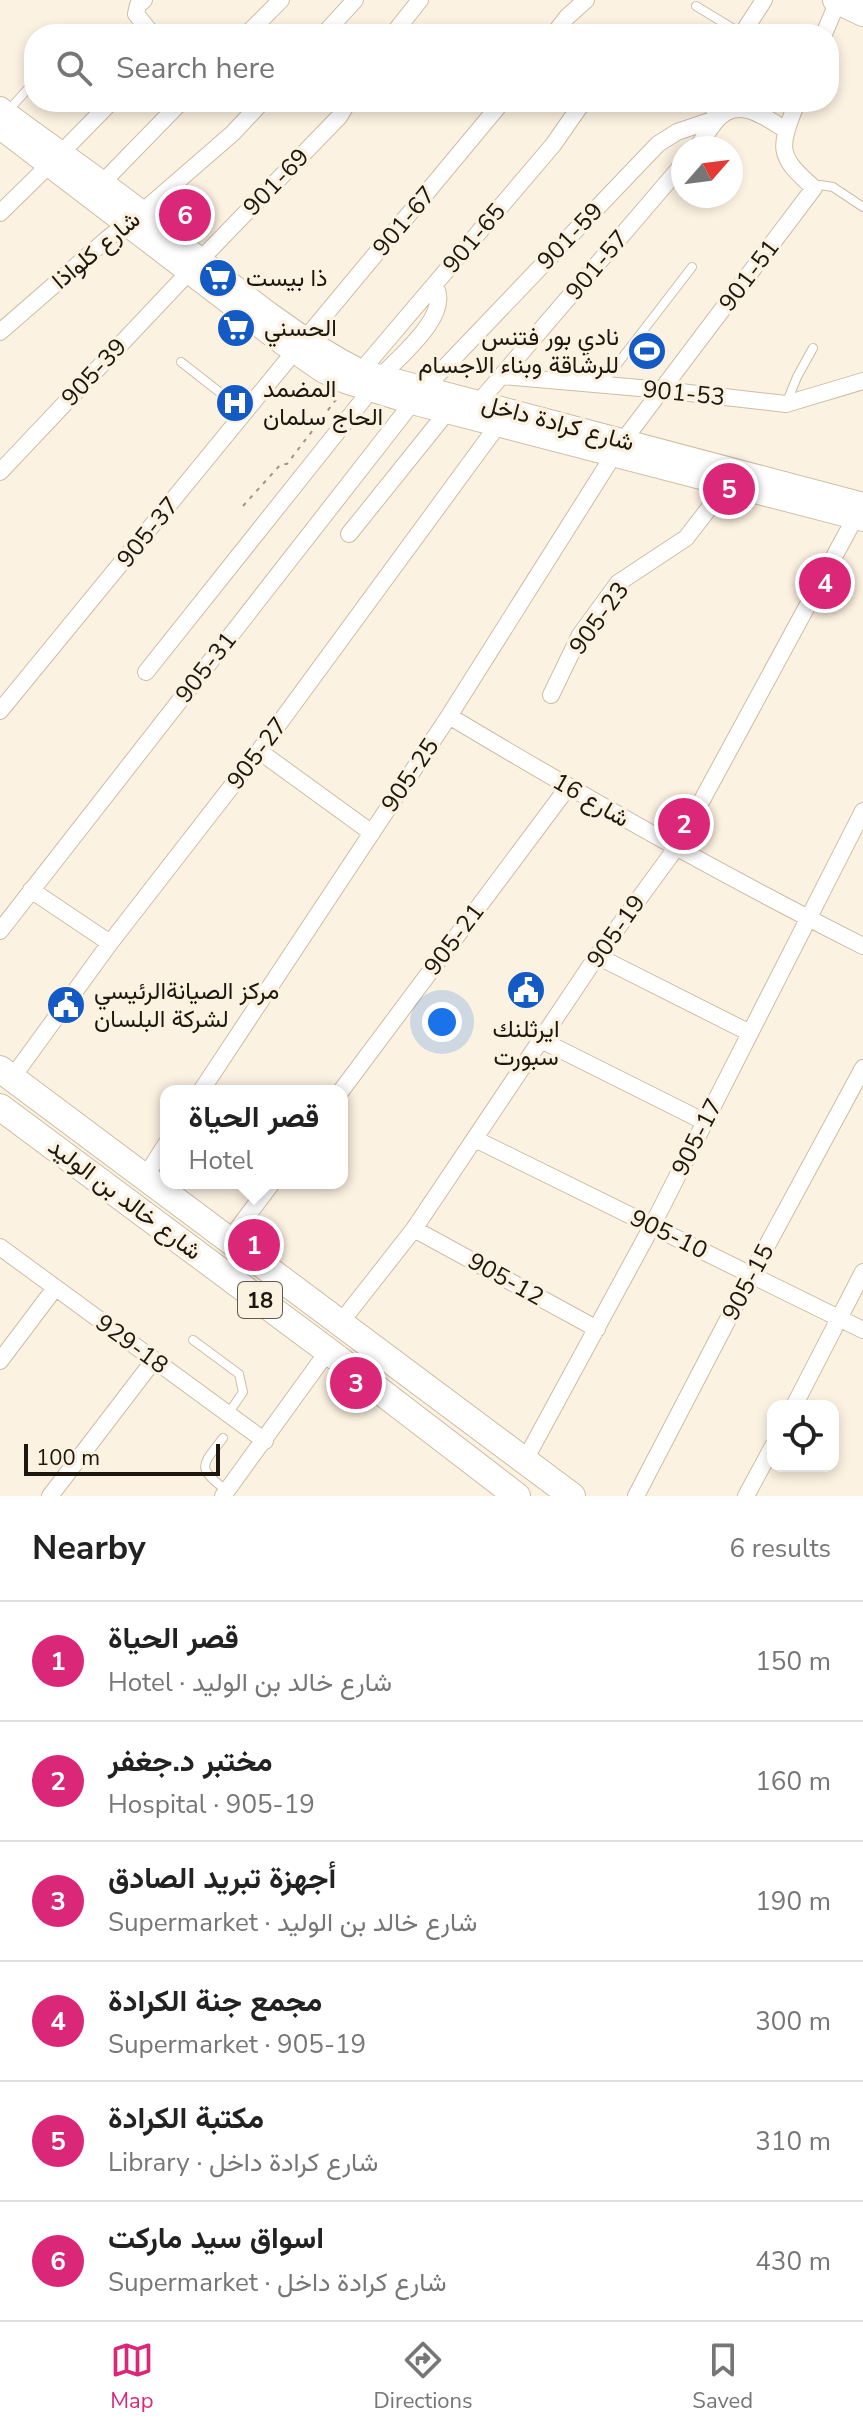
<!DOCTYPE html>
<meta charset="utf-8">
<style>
:root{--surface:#fff;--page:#f6f6f6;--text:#222;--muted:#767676;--line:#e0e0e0;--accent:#db2777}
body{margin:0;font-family:"Nunito Sans",Vazirmatn,sans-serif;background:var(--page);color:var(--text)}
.controls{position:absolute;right:24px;bottom:24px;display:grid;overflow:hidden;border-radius:16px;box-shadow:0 4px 12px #0003}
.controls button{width:72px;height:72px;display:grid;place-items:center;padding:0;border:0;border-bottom:2px solid var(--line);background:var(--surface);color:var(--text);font:40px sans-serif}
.compass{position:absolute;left:671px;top:136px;width:72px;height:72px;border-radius:50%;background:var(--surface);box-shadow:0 4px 12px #0003;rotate:62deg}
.scale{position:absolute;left:24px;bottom:20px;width:196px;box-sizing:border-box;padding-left:8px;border:4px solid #1d170e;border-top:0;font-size:22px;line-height:28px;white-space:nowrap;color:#1d170e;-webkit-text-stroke:6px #fcf2e2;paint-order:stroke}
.you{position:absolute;left:442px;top:1022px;width:28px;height:28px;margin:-20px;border:6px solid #fff;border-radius:50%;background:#1a73e8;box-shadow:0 0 0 12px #1a73e833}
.badge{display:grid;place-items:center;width:52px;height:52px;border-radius:50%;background:var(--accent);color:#fff;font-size:26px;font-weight:700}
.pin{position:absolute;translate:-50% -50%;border:4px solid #fff;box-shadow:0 2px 8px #0006}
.popup{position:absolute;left:160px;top:1085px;width:188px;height:104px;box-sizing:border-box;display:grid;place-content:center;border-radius:16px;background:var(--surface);filter:drop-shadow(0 2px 6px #0005);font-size:26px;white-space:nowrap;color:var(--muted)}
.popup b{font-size:30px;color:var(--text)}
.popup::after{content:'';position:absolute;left:50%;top:100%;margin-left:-16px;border:16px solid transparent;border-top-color:var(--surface)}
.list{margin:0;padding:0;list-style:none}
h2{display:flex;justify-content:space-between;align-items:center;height:104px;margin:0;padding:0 32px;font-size:34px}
h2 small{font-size:26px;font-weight:400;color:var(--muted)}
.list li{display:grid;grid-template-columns:52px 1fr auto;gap:24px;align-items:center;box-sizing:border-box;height:120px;padding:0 32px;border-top:2px solid var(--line)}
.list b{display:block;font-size:30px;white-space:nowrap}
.list p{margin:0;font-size:26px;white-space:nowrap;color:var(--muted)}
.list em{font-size:26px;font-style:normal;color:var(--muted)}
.icon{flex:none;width:44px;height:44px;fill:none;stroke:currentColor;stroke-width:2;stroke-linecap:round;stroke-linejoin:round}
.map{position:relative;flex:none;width:863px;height:1496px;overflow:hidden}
.search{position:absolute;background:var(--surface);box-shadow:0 4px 12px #0003;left:24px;right:24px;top:24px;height:88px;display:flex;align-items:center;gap:20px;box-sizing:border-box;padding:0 28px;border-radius:32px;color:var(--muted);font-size:30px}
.sheet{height:824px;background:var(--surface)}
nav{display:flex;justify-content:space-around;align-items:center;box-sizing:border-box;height:112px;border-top:2px solid var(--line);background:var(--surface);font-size:22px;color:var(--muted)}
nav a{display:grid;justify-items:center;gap:4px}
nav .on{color:var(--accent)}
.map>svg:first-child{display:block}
</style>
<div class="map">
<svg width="863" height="1496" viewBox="0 0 863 1496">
<rect width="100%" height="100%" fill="#fcf2e2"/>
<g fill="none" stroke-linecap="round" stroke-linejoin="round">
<!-- service casing -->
<g stroke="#cdbda3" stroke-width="10">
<path id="service" d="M696 6 742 34
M7 112 34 82
M814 188 820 185 833 187 863 207
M181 362 245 412
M602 384 692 267
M786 404 797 377 813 348
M193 1340 239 1374 243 1392 228 1414
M223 1438C201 1467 196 1467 227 1491"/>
</g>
<!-- minor casing -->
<g stroke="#cdbda3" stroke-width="18">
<path id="minor" d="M144 0 138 5 136 14 152 34
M247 34 281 0
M324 34 355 0
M393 34 420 0
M554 34 567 17 586 0
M742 34 764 0
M824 34 838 1
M696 148C704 139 709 129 716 121 737 95 765 117 786 130
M62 152 111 102
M102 183 181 102
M0 213 48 166
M200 260 339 117 348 102
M0 332 107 239 142 212 233 133 262 102
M305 339 502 102
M361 371 553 145 583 102
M381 376C399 357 454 313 434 285
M502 376 663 390 786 404 863 381
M425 388 658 144 677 132 718 118 710 102
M479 402 683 164
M623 441 814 188C776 155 779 148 797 102
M0 472 188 273
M349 534 447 412
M146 672 370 391
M551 695 580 635 618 583 686 538 727 485
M0 711 294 352
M449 716C584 797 722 875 863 946
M259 751 372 833
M31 890 110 943
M0 931 412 403
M597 956 750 1033
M541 1040 705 1122
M12 1078 110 943 259 751 498 425
M201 1091 449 716 613 456
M341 1091 568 787
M475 1139 863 1330
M145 1177 166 1144
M414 1229 597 1329
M229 1240 272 1183
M0 1247 265 1441
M341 1322 414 1229 597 956 676 848 855 518
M0 1361 55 1288
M794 1406 863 1272
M525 1460 652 1226 863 811
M50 1496 154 1360
M223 1496 328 1351
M636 1496 751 1275 863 1068
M746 1496 773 1446"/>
</g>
<!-- secondary casing -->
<g stroke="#cdbda3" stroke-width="24">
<path id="secondary" d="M0 108C47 144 96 176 143 213 213 268 280 330 361 371L863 504
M0 128 283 344 322 371 345 382 412 403 863 520"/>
</g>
<!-- primary casing -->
<g stroke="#cdbda3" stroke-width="28">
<path id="primary" d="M836 0 863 13
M0 1069 572 1496
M0 1107 328 1351 517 1496"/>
</g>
<!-- path -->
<path stroke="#9f9689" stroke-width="2" stroke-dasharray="4 6" stroke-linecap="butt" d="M243 506 281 464H287L338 397"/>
<!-- service -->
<use href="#service" stroke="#fff" stroke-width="8"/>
<!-- minor -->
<use href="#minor" stroke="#fff" stroke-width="16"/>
<!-- secondary -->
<use href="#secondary" stroke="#fff" stroke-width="22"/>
<!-- primary -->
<use href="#primary" stroke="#fff" stroke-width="26"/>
</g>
<!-- icons -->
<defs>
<g id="supermarket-disc" transform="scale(2)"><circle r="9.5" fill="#145ac5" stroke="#fcf2e2"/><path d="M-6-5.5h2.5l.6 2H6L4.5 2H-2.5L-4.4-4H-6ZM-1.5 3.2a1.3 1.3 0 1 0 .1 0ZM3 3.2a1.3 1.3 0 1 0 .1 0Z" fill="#fff"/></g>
<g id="stadium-disc" transform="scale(2)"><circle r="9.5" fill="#145ac5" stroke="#fcf2e2"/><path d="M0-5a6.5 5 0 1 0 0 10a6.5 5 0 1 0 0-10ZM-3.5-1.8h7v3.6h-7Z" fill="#fff"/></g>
<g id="hospital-disc" transform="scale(2)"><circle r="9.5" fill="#145ac5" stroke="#fcf2e2"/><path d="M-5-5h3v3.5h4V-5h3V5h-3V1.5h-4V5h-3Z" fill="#fff"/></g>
<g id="civic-disc" transform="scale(2)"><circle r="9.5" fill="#145ac5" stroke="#fcf2e2"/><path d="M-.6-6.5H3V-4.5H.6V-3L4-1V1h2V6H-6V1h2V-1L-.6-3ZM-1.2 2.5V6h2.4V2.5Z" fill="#fff"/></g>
</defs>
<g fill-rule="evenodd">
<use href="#supermarket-disc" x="218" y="278"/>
<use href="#supermarket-disc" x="236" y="328"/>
<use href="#stadium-disc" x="647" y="351"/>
<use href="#hospital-disc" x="235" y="403"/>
<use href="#civic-disc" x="526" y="990"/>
<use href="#civic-disc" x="66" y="1005"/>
</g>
<g text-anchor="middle" stroke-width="7" stroke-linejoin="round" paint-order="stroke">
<!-- shield labels -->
<rect fill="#fcf2e2" stroke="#60594e" stroke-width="2" x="238" y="1282" width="44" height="36" rx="6"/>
<g font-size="22" font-weight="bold" fill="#1d170e">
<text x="260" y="1308">18</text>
</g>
<!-- street labels -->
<g font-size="24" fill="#1d170e" stroke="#fcf2e2">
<text transform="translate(276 182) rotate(-46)" y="8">901-69</text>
<text transform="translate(404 221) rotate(-50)" y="8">901-67</text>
<text transform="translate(570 236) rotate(-46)" y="8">901-59</text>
<text transform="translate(474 238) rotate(-50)" y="8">901-65</text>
<text transform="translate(96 250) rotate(-40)" y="8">شارع كلواذا</text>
<text transform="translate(597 265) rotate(-50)" y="8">901-57</text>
<text transform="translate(749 275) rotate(-53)" y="8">901-51</text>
<text transform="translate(94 372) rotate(-47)" y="8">905-39</text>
<text transform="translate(684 393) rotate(6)" y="8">901-53</text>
<text transform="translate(558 423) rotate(15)" y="8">شارع كرادة داخل</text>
<text transform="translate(148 532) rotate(-51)" y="8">905-37</text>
<text transform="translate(599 618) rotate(-54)" y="8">905-23</text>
<text transform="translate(206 667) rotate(-52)" y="8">905-31</text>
<text transform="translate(257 753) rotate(-53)" y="8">905-27</text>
<text transform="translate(410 775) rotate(-56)" y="8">905-25</text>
<text transform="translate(591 800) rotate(30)" y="8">شارع 16</text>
<text transform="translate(616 931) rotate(-55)" y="8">905-19</text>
<text transform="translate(454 939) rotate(-53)" y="8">905-21</text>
<text transform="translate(697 1137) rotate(-63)" y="8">905-17</text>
<text transform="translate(125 1199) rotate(37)" y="8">شارع خالد بن الوليد</text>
<text transform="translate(669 1234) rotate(26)" y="8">905-10</text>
<text transform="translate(506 1279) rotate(29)" y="8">905-12</text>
<text transform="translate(748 1282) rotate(-62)" y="8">905-15</text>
<text transform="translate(132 1344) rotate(36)" y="8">929-18</text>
</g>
<!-- poi labels -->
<g font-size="24" fill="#1d170e" stroke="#fcf2e2" text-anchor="start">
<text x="246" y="286">ذا بيست</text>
<text x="264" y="336">الحسني</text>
<text x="619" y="345" text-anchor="end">نادي بور فتنس<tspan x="619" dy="28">للرشاقة وبناء الاجسام</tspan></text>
<text x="263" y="397">المضمد<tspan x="263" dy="28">الحاج سلمان</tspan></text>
<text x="94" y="999">مركز الصيانةالرئيسي<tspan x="94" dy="28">لشركة البلسان</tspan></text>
<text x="526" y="1037" text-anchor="middle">ايرثلنك<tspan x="526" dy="28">سبورت</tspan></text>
</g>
</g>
</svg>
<div class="controls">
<button><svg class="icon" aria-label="locate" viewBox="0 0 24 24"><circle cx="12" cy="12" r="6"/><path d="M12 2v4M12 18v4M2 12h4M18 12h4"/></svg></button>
</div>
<svg class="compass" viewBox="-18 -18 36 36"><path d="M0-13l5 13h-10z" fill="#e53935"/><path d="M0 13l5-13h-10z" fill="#767676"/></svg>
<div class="scale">100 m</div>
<div class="you"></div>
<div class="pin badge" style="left:254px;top:1245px">1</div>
<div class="popup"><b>قصر الحياة</b>Hotel</div>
<div class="pin badge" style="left:684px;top:824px">2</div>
<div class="pin badge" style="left:356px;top:1383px">3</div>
<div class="pin badge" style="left:825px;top:583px">4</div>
<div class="pin badge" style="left:729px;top:489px">5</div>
<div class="pin badge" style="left:185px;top:215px">6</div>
<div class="search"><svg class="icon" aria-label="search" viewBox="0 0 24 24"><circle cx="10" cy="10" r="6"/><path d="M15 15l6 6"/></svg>Search here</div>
</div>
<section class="sheet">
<h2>Nearby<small>6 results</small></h2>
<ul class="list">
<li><span class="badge">1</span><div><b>قصر الحياة</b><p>Hotel · شارع خالد بن الوليد</p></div><em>150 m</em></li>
<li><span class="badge">2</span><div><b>مختبر د.جغفر</b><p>Hospital · 905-19</p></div><em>160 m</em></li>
<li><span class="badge">3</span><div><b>أجهزة تبريد الصادق</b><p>Supermarket · شارع خالد بن الوليد</p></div><em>190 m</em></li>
<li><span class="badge">4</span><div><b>مجمع جنة الكرادة</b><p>Supermarket · 905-19</p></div><em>300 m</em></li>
<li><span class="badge">5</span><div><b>مكتبة الكرادة</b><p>Library · شارع كرادة داخل</p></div><em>310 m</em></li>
<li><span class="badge">6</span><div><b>اسواق سيد ماركت</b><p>Supermarket · شارع كرادة داخل</p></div><em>430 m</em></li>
</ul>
</section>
<nav>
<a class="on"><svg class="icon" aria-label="map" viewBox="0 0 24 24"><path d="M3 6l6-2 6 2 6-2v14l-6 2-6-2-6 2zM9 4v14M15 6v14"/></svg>Map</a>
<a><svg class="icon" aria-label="directions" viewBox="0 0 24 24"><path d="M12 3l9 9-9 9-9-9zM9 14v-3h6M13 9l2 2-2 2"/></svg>Directions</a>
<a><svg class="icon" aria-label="saved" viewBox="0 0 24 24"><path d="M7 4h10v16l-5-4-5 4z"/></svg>Saved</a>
</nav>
